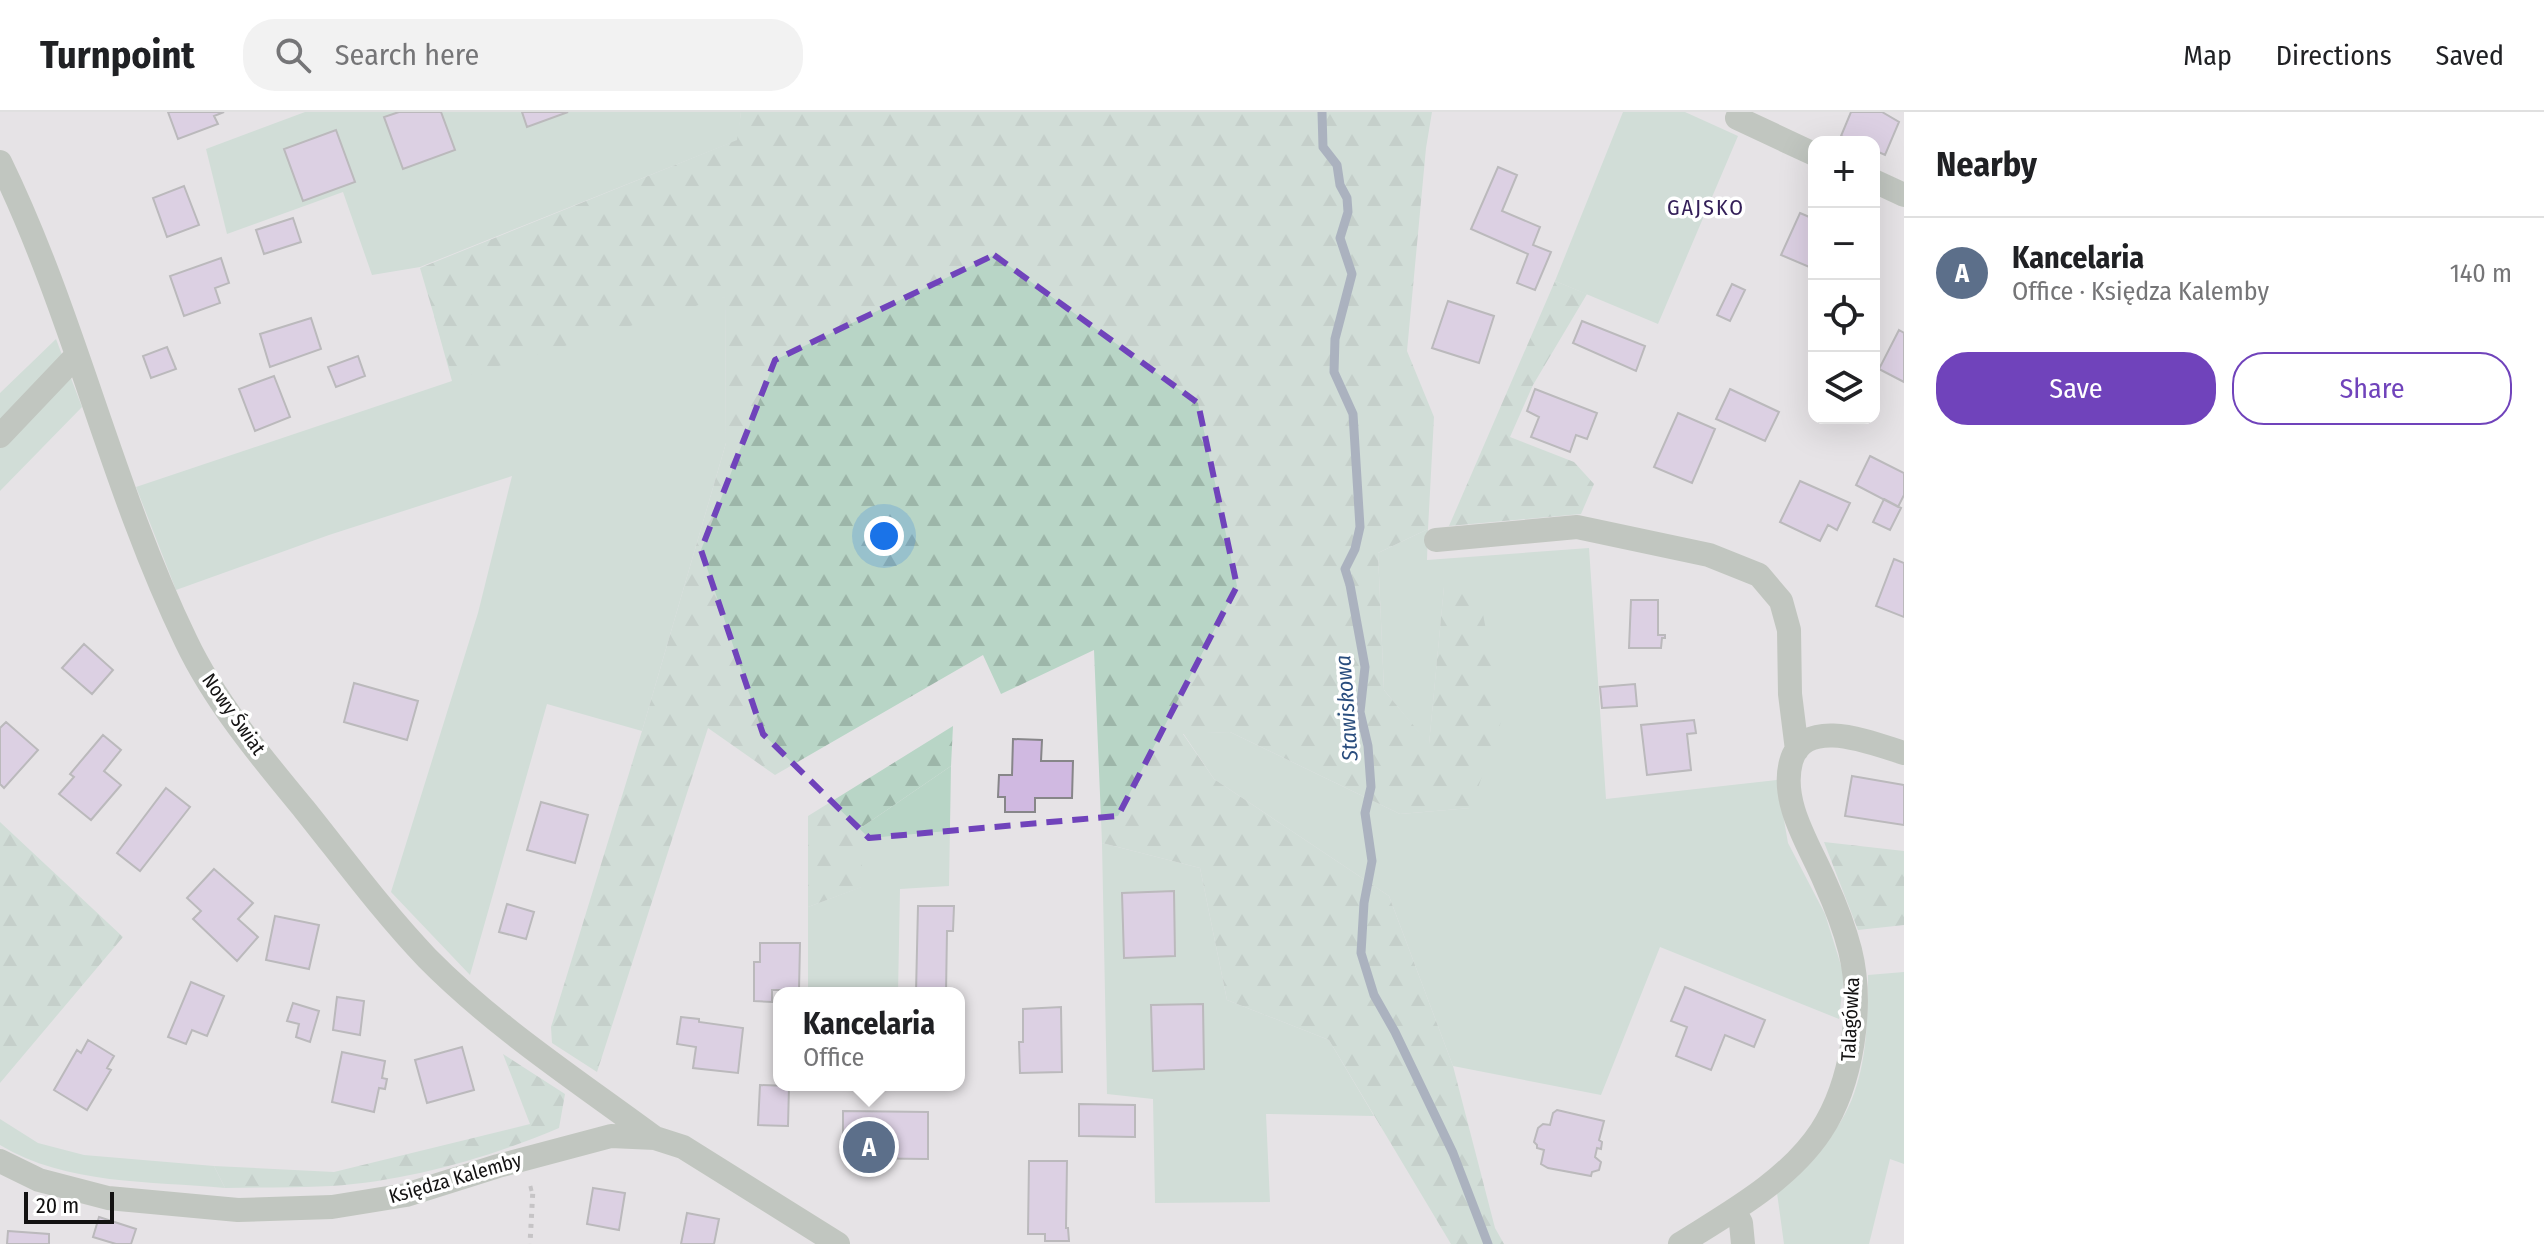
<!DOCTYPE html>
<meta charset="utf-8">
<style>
:root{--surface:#fff;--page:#f2f2f2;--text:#202124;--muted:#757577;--line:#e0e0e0;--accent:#7043bb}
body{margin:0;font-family:"Fira Sans Condensed",sans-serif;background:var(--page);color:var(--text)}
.controls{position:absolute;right:24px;top:24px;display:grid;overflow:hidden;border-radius:16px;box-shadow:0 8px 32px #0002}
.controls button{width:72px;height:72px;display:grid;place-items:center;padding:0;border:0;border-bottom:2px solid var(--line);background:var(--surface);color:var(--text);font:40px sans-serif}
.scale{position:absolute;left:24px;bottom:20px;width:90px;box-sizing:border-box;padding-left:8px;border:4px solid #131212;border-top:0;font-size:22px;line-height:28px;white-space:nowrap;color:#131212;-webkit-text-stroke:6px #fff;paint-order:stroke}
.you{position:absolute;left:884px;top:424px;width:28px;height:28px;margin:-20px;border:6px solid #fff;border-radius:50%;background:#1a73e8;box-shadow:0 0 0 12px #1a73e833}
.badge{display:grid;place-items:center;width:52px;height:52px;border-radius:50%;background:var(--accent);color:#fff;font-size:26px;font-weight:700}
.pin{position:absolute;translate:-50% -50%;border:4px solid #fff;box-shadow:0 2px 8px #0006}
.popup{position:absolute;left:773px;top:875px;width:192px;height:104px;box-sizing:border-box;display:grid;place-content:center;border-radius:16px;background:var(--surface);filter:drop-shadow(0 2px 6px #0005);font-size:26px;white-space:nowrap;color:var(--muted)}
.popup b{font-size:30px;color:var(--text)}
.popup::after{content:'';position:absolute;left:50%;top:100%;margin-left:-16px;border:16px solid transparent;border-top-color:var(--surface)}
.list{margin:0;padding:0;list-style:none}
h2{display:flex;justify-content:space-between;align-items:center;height:104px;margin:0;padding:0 32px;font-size:34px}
h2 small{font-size:26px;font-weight:400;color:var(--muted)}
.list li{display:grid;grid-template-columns:52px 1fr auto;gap:24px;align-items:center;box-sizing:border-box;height:112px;padding:0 32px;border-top:2px solid var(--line)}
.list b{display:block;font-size:30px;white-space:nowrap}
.list p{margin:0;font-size:26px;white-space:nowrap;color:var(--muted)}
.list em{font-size:26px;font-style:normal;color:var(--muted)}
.actions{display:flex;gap:16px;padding:24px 32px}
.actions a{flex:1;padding:18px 0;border:2px solid var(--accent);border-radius:32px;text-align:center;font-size:28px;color:var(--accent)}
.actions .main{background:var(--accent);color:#fff}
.icon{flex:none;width:44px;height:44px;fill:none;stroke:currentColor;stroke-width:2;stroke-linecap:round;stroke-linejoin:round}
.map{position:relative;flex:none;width:1904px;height:1132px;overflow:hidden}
header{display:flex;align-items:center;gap:48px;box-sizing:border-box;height:112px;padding:0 40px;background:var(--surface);border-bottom:2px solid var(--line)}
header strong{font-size:38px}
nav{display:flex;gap:44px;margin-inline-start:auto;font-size:28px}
.search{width:560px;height:72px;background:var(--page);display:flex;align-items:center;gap:20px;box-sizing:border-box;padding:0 28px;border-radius:32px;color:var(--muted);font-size:30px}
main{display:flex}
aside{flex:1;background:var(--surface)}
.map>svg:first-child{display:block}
</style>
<header>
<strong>Turnpoint</strong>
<div class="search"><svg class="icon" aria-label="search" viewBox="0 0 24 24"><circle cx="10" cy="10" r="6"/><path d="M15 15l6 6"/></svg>Search here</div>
<nav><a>Map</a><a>Directions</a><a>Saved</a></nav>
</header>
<main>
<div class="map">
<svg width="1904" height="1132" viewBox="0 0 1904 1132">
<defs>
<pattern id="forest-firs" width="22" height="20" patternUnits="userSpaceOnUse" patternTransform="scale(2)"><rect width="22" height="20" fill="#b8d5c6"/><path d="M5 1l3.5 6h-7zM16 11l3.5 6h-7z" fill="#9db6a9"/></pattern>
</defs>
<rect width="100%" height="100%" fill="#e6e3e6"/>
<!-- grass -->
<path fill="#b8d5c6" d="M305 0H741L738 28 420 155 372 163 343 80 227 122 206 37Z
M1623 0H1685L1738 24 1658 212 1555 169Z
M725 185 726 331 642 619 547 592 470 863 391 780 478 501 512 364 329 423 176 478 136 375 452 269 434 204Z
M56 227 82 295 0 379V281Z
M1428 417 1427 448 1589 436 1606 687 1777 668 1788 731 1825 802 1844 863 1839 907 1660 835 1601 983 1453 954 1389 784 1214 667 1183 621 1230 620 1400 702 1470 696 1444 475 1429 633 1384 578 1378 441Z
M951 654 949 774 900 777 898 881H808V795L861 775 862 715Z
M1102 731 1200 756 1227 888 1329 928 1374 1004 1266 1002 1270 1090 1155 1091 1153 987 1107 982Z
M1904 860V1052L1890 1047 1869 1132H1784L1777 1081C1795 1062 1816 1043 1832 1022 1867 978 1868 916 1868 863Z
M0 1007 38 1031 84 1043 214 1054 225 1076C151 1069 66 1073 0 1033Z"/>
<!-- forest -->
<path fill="url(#forest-firs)" d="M741 0H1432L1426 36 1407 239 1434 305 1428 417 1378 441 1384 578 1429 632 1444 474H1478L1502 607 1471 696 1400 702 1230 620 1183 622 1214 667 1389 784 1453 954 1495 1116 1504 1132H1451L1329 928 1227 888 1200 756 1102 731 1094 538 1001 582 983 543 775 663 708 616 597 960 552 931 551 915 642 619 726 331 725 185 453 268 420 156 737 28Z
M1555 169 1587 182 1533 273 1510 325 1574 350 1594 372 1581 402 1449 414Z
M953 614 951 654 862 715V775L808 795V704Z
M0 710 123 825 0 971Z
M1824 730 1904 739V813L1858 818Z
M503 942 565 982 559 1016C488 1046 408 1069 331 1074 296 1076 260 1075 225 1076L214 1054 334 1060 530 1012Z"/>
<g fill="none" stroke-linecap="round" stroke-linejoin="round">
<!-- stream -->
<path stroke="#657791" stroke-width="9" d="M1322 0 1323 35 1337 53 1340 73 1347 86 1348 100 1340 126 1352 162 1335 227 1334 260 1353 302 1360 415 1355 437 1345 457 1350 473 1365 555 1360 600 1368 634 1371 675 1365 701 1372 749 1364 791 1361 841 1374 883 1395 920 1453 1041 1488 1132"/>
</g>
<!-- building -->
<path fill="#d0b9e1" stroke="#878689" stroke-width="2" d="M168 0H224L214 4 218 12 178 27Z
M399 0H441L455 38 403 57 384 5Z
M522 0H568L527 15Z
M1851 0H1882L1899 10 1885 43 1874 38V30H1855L1841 24Z
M336 18 355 70 303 89 284 37Z
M1498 55 1517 63 1502 99 1540 115 1533 133 1551 140 1535 178 1517 171 1528 142 1471 117Z
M184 74 199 113 167 125 153 86Z
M1800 101 1814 107V157L1781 143Z
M293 106 301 130 264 142 256 118Z
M221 146 229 171 215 176 220 191 184 204 170 164Z
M1732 172 1745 178 1730 209 1717 203Z
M1448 189 1494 204 1479 251 1432 236Z
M311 206 321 237 270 255 260 222Z
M1582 209 1645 234 1636 259 1573 231Z
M1899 218 1904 221V270L1879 257Z
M167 235 176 257 151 266 143 244Z
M358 244 365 264 336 275 328 255Z
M274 264 290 305 255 319 239 277Z
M1535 277 1597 301 1587 327 1576 323 1570 340 1531 325 1539 305 1527 299Z
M1730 277 1779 300 1765 329 1716 307Z
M1678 301 1715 317 1692 371 1654 355Z
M1870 344 1904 361V383L1898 395 1856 373Z
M1800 369 1850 391 1837 418 1828 413 1820 429 1780 410Z
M1884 387 1901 396 1890 418 1873 410Z
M1894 447 1904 451V505L1876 494Z
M1631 488H1658V523H1665V526H1662L1661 536H1629Z
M84 532 113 558 92 582 62 556Z
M354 571 418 589 407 628 344 610Z
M1635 572 1637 594 1602 596 1600 575Z
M1694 608 1696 621 1687 622 1691 658 1647 663 1641 613Z
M6 610 38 638 4 676 0 672V616Z
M103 623 121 638 104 659 121 673 91 708 59 682 74 665 70 662Z
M1013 627 1042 628 1041 649H1073L1072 686H1035V700H1005V685H998L999 663H1012Z
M1852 664 1904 673V713L1845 704Z
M166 676 190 695 140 759 117 741Z
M541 690 588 703 575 751 527 738Z
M214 757 253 791 238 807 258 825 237 849 193 807 201 799 187 786Z
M1174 779 1175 844 1124 846 1122 781Z
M507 792 534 800 526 827 499 820Z
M918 794H954L953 819H947L946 881H916Z
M275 804 319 813 309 857 266 848Z
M760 831H800L799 878H772V890L754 889V850H760Z
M191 870 224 884 207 924 192 918 186 932 168 925Z
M1685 875 1765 908 1754 935 1725 923 1711 958 1676 944 1687 915 1671 909Z
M337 885 364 889 360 923 333 918Z
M293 891 319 899 310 930 296 925 299 912 287 909Z
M1203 892 1204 957 1153 959 1151 893Z
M1061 895 1062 960 1020 961 1019 930H1023V897Z
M681 905 699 907V910L743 916 738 961 693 956 696 935 677 932Z
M88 928 114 944 107 956 111 958 87 998 54 978 77 938 81 941Z
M462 935 474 978 427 991 415 948Z
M342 940 385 949 382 966 387 967 385 977 379 976 374 1000 332 990Z
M760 973 789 974 788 1014 758 1013Z
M1079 992 1135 993V1025L1079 1024Z
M1557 998 1604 1009 1599 1028 1602 1030 1601 1037 1597 1036 1595 1045 1601 1050 1599 1058 1592 1060 1591 1064 1548 1056 1541 1052 1544 1038 1537 1036V1033L1534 1030 1538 1016 1543 1012 1550 1013 1553 1001Z
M843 999 928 1000V1047L843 1046Z
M1029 1049H1067L1066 1116H1068L1069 1129H1045V1122H1028Z
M593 1076 625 1081 619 1118 587 1112Z
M687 1101 719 1107 714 1132H681Z
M99 1105 136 1117 131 1132H116L93 1125Z
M8 1119 49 1122V1132H7Z"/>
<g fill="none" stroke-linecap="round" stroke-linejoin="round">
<!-- path -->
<path stroke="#a09ea0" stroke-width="5" stroke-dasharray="4 6" stroke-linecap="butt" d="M529 1077 533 1076 530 1132"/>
<!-- minor -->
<path stroke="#96a292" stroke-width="24" d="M1737 6 1814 42
M0 50C75 204 111 374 186 529 215 590 261 645 304 697 344 747 383 800 427 846 495 915 578 969 655 1026
M1874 69 1904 83
M0 324 76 244
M1436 428 1577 415 1709 443 1759 463 1781 489 1789 518 1790 582 1797 638
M0 1049 39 1068 108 1086 238 1098 332 1095 406 1083 498 1054 611 1024 655 1026 683 1035 838 1132
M1734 1098 1741 1111 1743 1132
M1680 1132C1729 1101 1788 1069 1821 1019 1852 972 1864 894 1850 838 1844 815 1835 792 1825 770 1810 734 1780 691 1791 650 1804 602 1874 632 1904 641"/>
</g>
<!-- marked area -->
<path d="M0 0H1904V1132H0ZM994 143 1198 291 1237 474 1118 704 869 726 763 622 701 438 775 248Z" fill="#e6e3e6" fill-opacity=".55" fill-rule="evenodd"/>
<path fill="none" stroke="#7043bb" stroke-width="6" stroke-dasharray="16 10" stroke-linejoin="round" d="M994 143 1198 291 1237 474 1118 704 869 726 763 622 701 438 775 248Z"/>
<g text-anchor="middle" stroke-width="7" stroke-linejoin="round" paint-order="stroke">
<!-- street labels -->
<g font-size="20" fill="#131212" stroke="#fff">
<text transform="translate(234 602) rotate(55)" y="7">Nowy Świat</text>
<text transform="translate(1850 907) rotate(-87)" y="7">Talagówka</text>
<text transform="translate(455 1066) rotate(-16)" y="7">Księdza Kalemby</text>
</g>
<!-- neighbourhood labels -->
<g font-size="22" letter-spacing="2" fill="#331e58" stroke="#fff">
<text x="1706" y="103">GAJSKO</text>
</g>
<!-- water labels -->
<g font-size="22" font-style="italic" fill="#2a4d7e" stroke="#fff">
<text transform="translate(1346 596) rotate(-94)" y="8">Stawiskowa</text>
</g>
</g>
</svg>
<div class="controls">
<button>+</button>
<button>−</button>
<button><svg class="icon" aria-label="locate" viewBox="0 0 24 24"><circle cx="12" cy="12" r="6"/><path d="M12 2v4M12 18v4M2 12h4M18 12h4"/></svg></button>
<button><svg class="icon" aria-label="layers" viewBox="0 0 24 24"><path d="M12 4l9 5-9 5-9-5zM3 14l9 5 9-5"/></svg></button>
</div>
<div class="scale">20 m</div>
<div class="you"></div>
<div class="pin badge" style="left:869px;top:1035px;background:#5c6f8a">A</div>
<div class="popup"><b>Kancelaria</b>Office</div>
</div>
<aside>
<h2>Nearby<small></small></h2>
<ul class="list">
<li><span class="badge" style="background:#5c6f8a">A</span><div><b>Kancelaria</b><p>Office · Księdza Kalemby</p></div><em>140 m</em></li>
</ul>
<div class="actions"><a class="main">Save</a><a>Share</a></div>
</aside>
</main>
